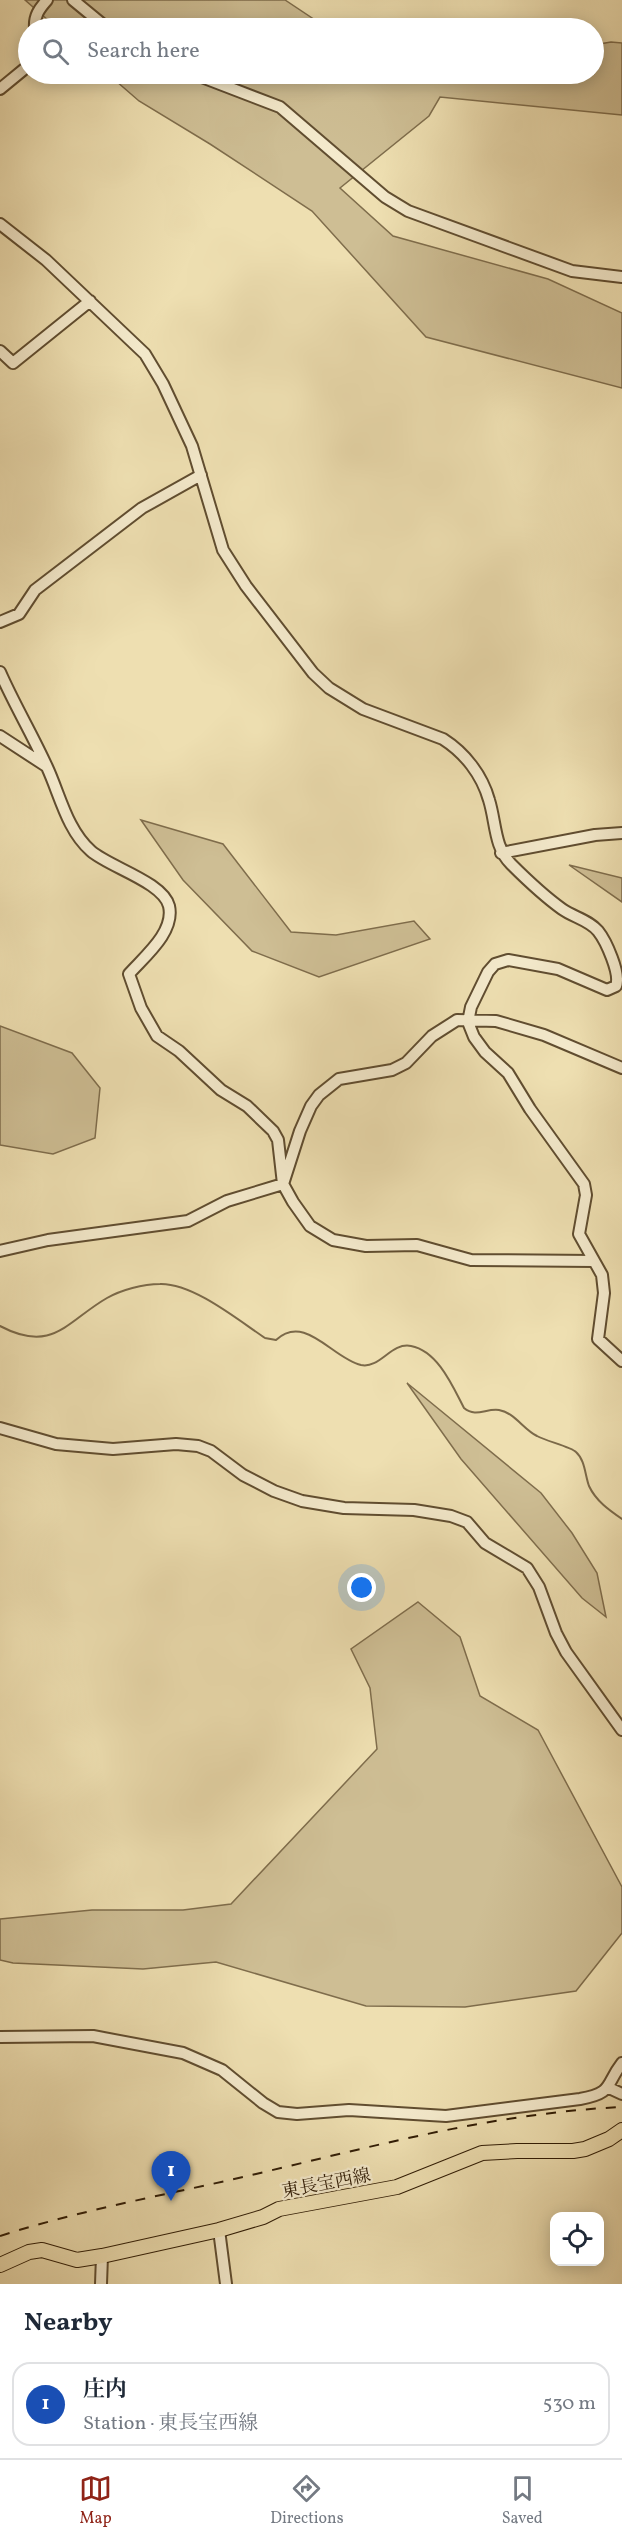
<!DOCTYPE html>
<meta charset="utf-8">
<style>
:root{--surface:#fff;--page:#f6f6f7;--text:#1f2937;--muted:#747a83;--line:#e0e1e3;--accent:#8f2418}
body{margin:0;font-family:Vollkorn,"Noto Serif JP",serif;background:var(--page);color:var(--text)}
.controls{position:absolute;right:18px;bottom:18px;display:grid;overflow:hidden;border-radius:12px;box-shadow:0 3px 15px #0003}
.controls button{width:54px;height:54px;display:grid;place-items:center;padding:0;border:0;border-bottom:2px solid var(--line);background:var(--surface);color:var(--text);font:30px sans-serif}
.you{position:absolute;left:362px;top:1588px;width:21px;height:21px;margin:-15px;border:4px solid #fff;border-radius:50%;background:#1a73e8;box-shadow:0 0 0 9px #1a73e833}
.badge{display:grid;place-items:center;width:39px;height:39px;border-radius:50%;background:var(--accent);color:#fff;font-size:20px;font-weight:700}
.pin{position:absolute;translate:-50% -50px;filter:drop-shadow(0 2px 3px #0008)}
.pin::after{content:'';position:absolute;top:32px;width:21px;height:18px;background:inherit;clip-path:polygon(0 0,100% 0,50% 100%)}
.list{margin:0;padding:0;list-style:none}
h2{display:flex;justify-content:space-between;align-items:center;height:78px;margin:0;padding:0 24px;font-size:26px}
h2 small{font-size:20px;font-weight:400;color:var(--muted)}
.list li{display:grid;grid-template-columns:39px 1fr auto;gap:18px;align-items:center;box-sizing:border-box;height:84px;margin:0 12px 12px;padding:0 12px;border:2px solid var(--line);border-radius:18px}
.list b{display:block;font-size:22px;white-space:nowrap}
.list p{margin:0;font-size:20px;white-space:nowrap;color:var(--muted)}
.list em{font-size:20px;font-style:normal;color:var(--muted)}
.icon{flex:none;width:33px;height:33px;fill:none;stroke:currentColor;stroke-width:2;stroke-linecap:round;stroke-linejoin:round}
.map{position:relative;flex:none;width:622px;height:2284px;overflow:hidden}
.search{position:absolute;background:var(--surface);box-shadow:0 3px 15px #0003;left:18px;right:18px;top:18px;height:66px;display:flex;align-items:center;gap:15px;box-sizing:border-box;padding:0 21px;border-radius:33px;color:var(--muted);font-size:22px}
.sheet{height:174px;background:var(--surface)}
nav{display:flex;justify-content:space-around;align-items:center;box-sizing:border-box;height:84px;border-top:2px solid var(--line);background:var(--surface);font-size:16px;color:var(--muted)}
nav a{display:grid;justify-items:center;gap:3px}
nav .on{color:var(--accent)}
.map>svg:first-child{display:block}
</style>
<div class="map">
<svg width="622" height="2284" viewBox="0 0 622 2284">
<rect width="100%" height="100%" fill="#eedfb1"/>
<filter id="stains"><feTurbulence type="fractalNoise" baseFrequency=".00333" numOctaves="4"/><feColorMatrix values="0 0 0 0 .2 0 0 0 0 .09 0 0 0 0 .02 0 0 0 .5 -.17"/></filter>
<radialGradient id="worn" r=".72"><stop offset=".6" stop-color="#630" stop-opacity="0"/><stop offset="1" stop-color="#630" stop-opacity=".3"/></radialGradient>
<!-- green -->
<path fill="#cebe94" stroke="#7f6d4c" stroke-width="1.5" d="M25 0H285L327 28H57Z
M611 42 622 43V115L440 97 429 116 340 188 393 236 548 279 622 313V388L426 337 312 211 210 144 139 101 108 74H594V45Z
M141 820 223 844 291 932 336 935 414 921 430 939 319 977 252 951 183 880Z
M569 865 622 878V902Z
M0 1026 72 1053 100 1088 95 1138 53 1154 0 1145Z
M407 1383 541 1493 572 1533 597 1573 606 1617 582 1598 461 1459Z
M418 1602 460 1637 480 1696 538 1730 622 1887V1933L576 1991 465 2007 366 2006 216 1962 143 1969 13 1963 0 1960V1919L92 1910H183L231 1904 377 1749 370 1688 351 1649Z"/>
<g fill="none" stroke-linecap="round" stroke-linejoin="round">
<!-- stream -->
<path stroke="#7b6949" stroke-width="2" d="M0 1326C53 1354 67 1321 107 1298 121 1290 143 1284 160 1284 193 1283 238 1320 265 1338L276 1340C305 1313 332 1358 361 1365 380 1369 391 1342 411 1346 438 1351 453 1387 464 1408 476 1418 486 1408 499 1410 515 1413 523 1429 537 1436 546 1441 571 1447 576 1452 585 1460 585 1475 589 1486 596 1501 609 1510 622 1519"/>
<!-- minor casing -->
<g stroke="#604d30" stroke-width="14">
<path id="minor" d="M73 0 107 28
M35 28C34 16 39 9 47 0
M194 74 280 107 385 197 408 211 572 271 622 277
M0 89 28 66
M0 224 46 260 145 354 163 384 192 446 223 550 246 586 313 673 329 688 363 709 443 739C465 753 482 775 489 800 496 822 494 847 511 864 527 880 544 896 562 909 573 917 589 920 598 931 606 941 621 974 616 986L607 990 558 969 508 960 495 964 488 972 471 1007 468 1022 474 1037 485 1052 508 1073 530 1109 584 1184 586 1195 579 1234 602 1275 604 1293 598 1339 622 1361
M0 351 13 363 90 301
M0 622 19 614 35 590 142 508 201 475
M0 672C14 704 32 734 47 767 60 795 67 830 91 851 109 867 163 882 169 906 175 932 145 956 129 974L141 1008 157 1036 179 1051 221 1090 247 1106 273 1131 278 1140 283 1184 293 1202 310 1226 333 1240 366 1246 417 1245 471 1260 594 1261
M0 736 46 766
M501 853 595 835 622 833
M0 1251 48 1240 188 1221 227 1201 283 1184 300 1131 311 1106 319 1095 339 1079 392 1070 406 1063 432 1036 457 1020 496 1021 544 1035 622 1068
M0 1428 56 1444 113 1449 176 1444 198 1446 211 1451 243 1475 274 1491 302 1501 344 1508 414 1510 451 1516 467 1522 485 1543 527 1568 539 1587 556 1633 566 1652 622 1730
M0 2037 93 2036 183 2053 222 2070 263 2103 278 2112 297 2114 349 2110 446 2116 580 2099C614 2093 605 2085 622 2063
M609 2088 622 2094
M219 2230 226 2284
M101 2284 102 2256"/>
</g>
<!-- major casing -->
<g stroke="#301c05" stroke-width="16">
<path id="major" d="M0 2265 29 2252 42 2250 77 2260 102 2256 219 2230 263 2217 279 2209 397 2187 482 2153 517 2151H573L585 2149 609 2139 622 2130"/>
</g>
<!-- minor -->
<use href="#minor" stroke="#f4eacc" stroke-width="10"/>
<!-- major -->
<use href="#major" stroke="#eedfb1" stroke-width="14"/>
<!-- rail -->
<path stroke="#301c05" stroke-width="2" stroke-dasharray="10 10" stroke-linecap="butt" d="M0 2236C84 2209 171 2194 256 2174 378 2145 496 2113 622 2107"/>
</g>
<g text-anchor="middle" stroke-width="4.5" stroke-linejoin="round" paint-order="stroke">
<!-- street labels -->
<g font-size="18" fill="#301c05" stroke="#f4eacc">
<text transform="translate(326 2183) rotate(-11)" y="6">東長宝西線</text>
</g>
</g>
<rect width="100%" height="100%" filter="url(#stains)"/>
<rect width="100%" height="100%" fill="url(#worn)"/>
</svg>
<div class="controls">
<button><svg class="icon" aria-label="locate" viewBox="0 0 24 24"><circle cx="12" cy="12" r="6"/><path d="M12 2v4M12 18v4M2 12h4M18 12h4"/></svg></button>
</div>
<div class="you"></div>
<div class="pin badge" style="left:171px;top:2201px;background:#1a4fb4">1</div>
<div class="search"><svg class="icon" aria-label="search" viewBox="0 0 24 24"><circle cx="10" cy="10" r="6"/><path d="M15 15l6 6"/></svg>Search here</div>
</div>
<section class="sheet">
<h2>Nearby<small></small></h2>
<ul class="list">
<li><span class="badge" style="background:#1a4fb4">1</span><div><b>庄内</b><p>Station · 東長宝西線</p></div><em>530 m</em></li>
</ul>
</section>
<nav>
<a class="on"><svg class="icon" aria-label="map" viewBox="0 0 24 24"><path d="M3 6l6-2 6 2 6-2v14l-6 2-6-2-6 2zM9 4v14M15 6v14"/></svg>Map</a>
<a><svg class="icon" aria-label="directions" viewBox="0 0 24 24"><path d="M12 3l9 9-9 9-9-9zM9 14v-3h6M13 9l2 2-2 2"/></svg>Directions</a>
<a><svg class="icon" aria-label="saved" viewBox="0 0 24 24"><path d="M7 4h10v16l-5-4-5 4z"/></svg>Saved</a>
</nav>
